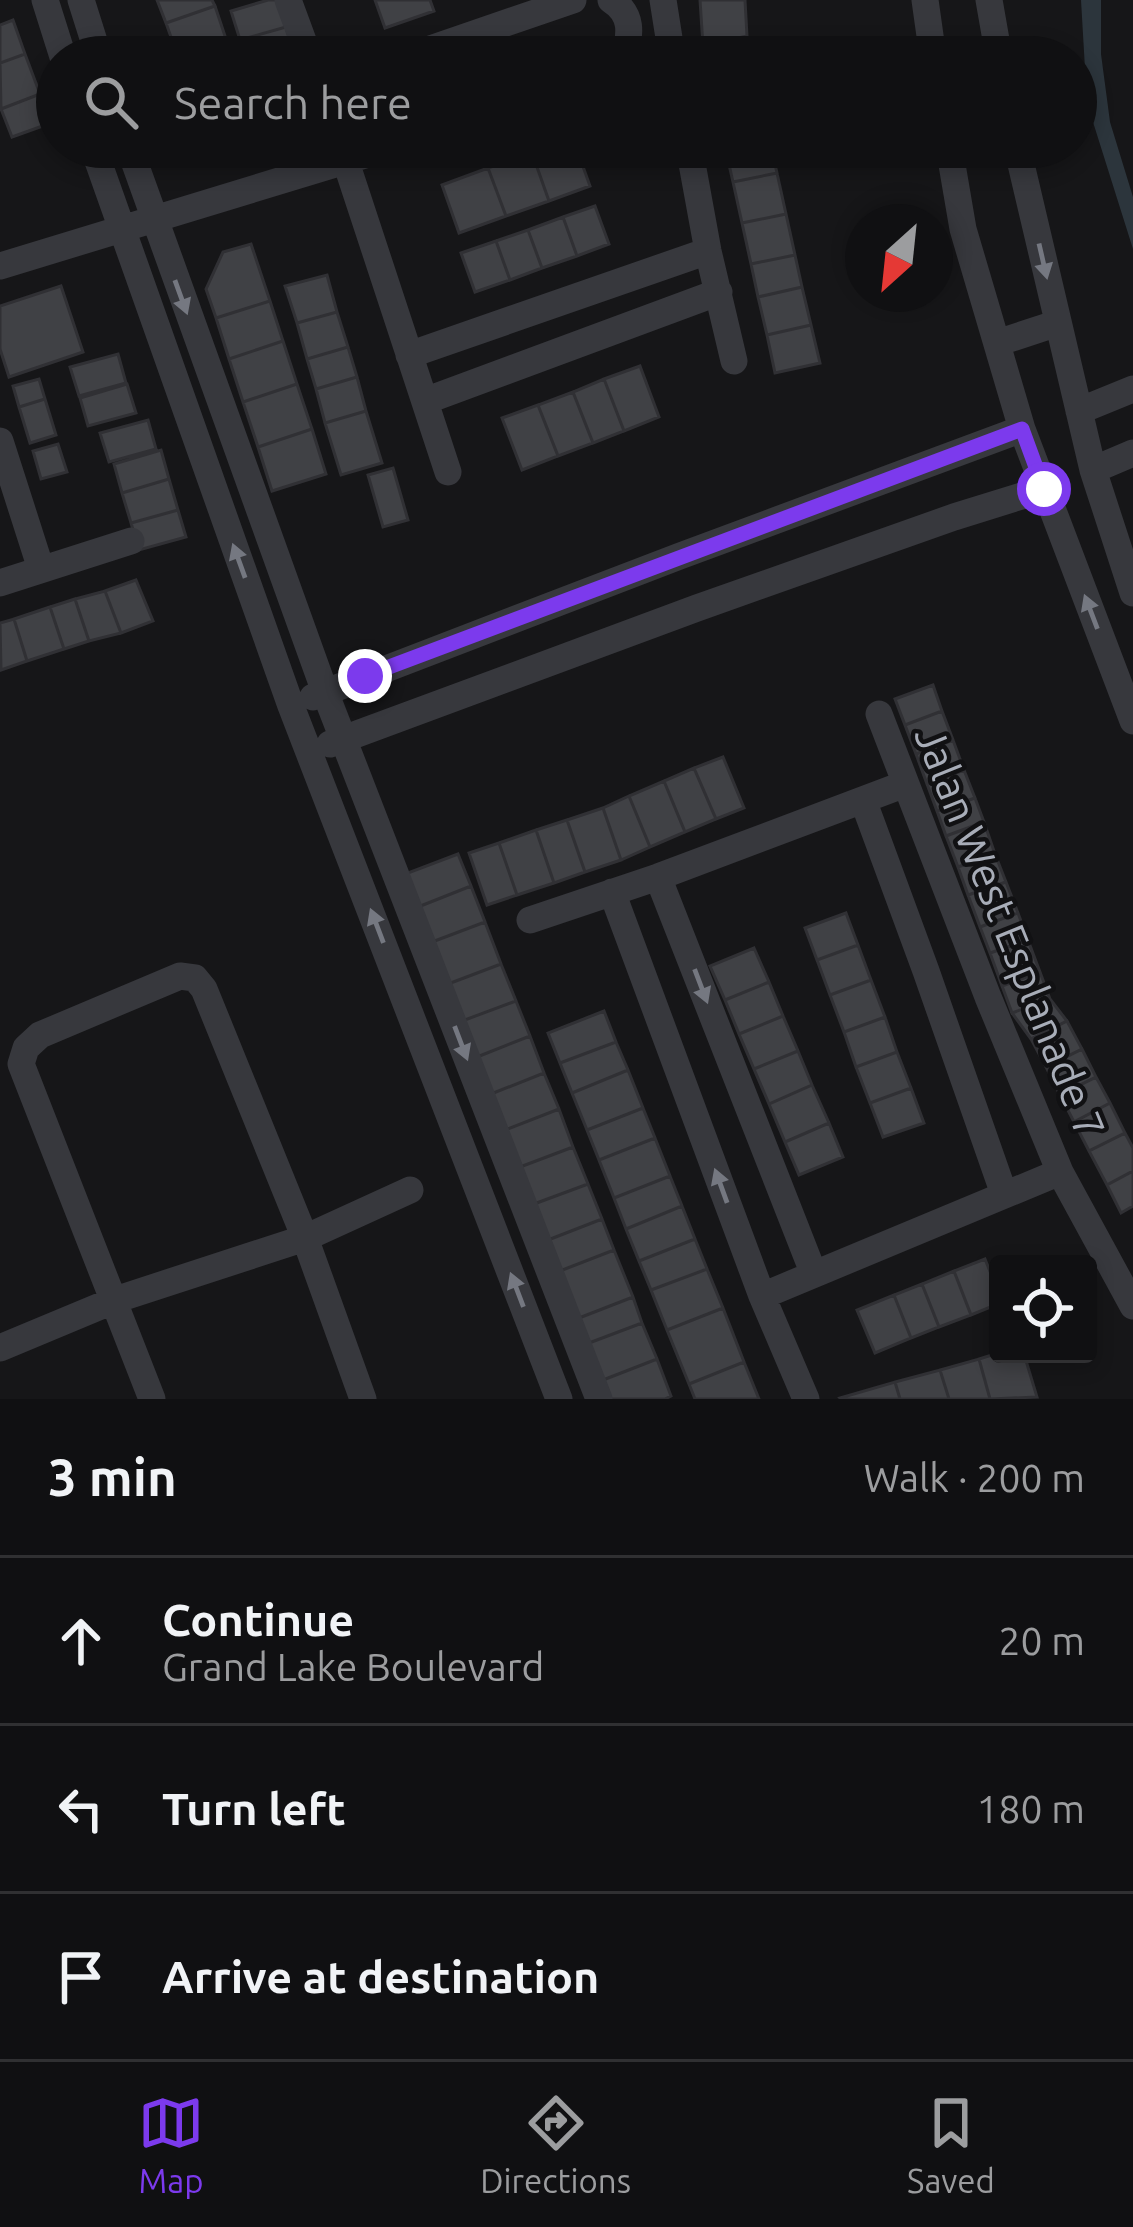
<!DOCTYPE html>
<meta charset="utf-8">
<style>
:root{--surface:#101012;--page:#19191b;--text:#f1f3f6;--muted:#9c9d9f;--line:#303032;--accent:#7c3aed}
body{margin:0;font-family:Ubuntu,sans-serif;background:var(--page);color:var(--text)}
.controls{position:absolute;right:36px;bottom:36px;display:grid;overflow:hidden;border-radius:12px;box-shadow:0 6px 18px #0003}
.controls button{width:108px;height:108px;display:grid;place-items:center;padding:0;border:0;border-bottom:3px solid var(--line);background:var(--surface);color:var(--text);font:60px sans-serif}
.compass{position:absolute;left:845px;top:204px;width:108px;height:108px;border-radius:50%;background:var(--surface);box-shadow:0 6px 18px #0003;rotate:207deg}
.stop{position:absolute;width:36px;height:36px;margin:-27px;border:9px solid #7c3aed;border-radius:50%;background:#fff}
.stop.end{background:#7c3aed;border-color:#fff;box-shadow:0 3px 12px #0008}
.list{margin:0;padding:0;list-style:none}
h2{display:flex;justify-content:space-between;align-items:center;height:156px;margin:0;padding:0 48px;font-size:51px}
h2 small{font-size:39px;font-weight:400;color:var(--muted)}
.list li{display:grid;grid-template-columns:78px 1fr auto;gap:36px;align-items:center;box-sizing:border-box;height:168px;padding:0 48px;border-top:3px solid var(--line)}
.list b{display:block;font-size:45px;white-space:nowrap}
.list p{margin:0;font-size:39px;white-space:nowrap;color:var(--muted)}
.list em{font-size:39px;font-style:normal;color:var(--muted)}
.icon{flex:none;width:66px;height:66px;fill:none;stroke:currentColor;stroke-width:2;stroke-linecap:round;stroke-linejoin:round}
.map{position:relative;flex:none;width:1133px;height:1399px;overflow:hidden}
.search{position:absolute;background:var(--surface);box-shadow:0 6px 18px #0003;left:36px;right:36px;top:36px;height:132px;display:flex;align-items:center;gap:30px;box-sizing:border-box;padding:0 42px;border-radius:66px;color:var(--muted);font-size:45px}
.sheet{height:660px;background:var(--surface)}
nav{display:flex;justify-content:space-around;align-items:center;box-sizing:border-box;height:168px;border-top:3px solid var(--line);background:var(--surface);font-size:33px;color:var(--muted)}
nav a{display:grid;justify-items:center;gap:6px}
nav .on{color:var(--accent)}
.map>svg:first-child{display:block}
</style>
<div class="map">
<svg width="1133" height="1399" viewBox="0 0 1133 1399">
<rect width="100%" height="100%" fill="#161618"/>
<!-- water -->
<path fill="#2c353c" d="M1081 0H1101V54L1110 122 1133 197V249L1087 103Z"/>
<!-- building -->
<path fill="#404145" stroke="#303034" stroke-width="3" d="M157 0H212L215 6 166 23Z
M268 0H278L286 27 240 40 231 11Z
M375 0H430L434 11 385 28Z
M700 0H745L747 36 703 46Z
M215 6 232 57H178L166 23Z
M13 20 25 54 0 63V25Z
M286 27 295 56 246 57 240 40Z
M747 36 751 57H705L703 46Z
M25 54 40 94 1 109 0 63Z
M40 94 51 123 12 137 1 109Z
M548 147H576L590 186 549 201 532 153Z
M725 147H771L777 173 733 182Z
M532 153 549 201 506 216 488 168Z
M488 168 506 216 459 233 442 185Z
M777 173 786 214 742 223 733 182Z
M595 206 609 244 577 256 563 217Z
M786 214 795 255 751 264 742 223Z
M563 217 577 256 542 268 528 230Z
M528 230 542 268 510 280 496 241Z
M496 241 510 280 475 292 461 253Z
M251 244 270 301 216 318 206 289 223 252Z
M795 255 802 287 758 297 751 264Z
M327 275 337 312 297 323 285 286Z
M61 286 83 352 9 377 0 349V306Z
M802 287 811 325 767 335 758 297Z
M270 301 283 341 229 359 216 318Z
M337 312 348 347 307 359 297 323Z
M811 325 820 363 775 373 767 335Z
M283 341 297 384 243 402 229 359Z
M348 347 357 377 316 389 307 359Z
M118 354 126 383 79 396 70 367Z
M640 366 659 417 624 431 604 379Z
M357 377 366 411 325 423 316 389Z
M39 379 45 399 19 407 13 386Z
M604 379 624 431 593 443 573 392Z
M127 384 136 413 88 426 80 398Z
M297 384 312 429 258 447 243 402Z
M573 392 593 443 558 456 538 405Z
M45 399 56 435 30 443 19 407Z
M538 405 558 456 522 470 502 418Z
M366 411 382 463 341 475 325 423Z
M148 420 156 449 109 462 100 433Z
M312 429 326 474 272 491 258 447Z
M58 444 67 472 41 479 33 451Z
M161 450 169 479 122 493 114 464Z
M393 468 408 520 383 527 368 475Z
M169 479 178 510 131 523 122 493Z
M178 510 186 537 139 550 131 523Z
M136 580 153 621 121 633 105 591Z
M105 591 121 633 89 641 75 599Z
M75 599 89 641 64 649 50 607Z
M50 607 64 649 27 661 14 619Z
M14 619 27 661 1 670 0 623Z
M933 685 942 711 905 725 895 699Z
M942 711 953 740 916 754 905 725Z
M953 740 964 770 927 784 916 754Z
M723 757 744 808 716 819 694 768Z
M694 768 716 819 685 832 664 781Z
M964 770 975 798 937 811 927 784Z
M664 781 685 832 650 847 629 796Z
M629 796 650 847 621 860 603 808Z
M975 798 984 822 946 836 937 811Z
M603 808 621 860 585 872 567 820Z
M567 820 585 872 554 883 536 830Z
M984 822 995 854 958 867 946 836Z
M536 830 554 883 517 895 499 843Z
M499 843 517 895 487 905 469 853Z
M458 854 471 886 418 907 405 874Z
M995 854 1006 882 968 895 958 867Z
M1006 882 1018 913 980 927 968 895Z
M471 886 485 922 432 942 418 907Z
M846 913 858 945 817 960 805 928Z
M1018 913 1028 940 990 953 980 927Z
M485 922 501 964 448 984 432 942Z
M1028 940 1040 972 1002 986 990 953Z
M858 945 871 980 830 995 817 960Z
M754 948 769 982 725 1000 710 966Z
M501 964 516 1001 462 1021 448 984Z
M1040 972 1050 999 1012 1013 1002 986Z
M871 980 885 1017 844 1032 830 995Z
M769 982 783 1016 739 1034 725 1000Z
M1050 999 1067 1021 1031 1039 1012 1013Z
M516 1001 530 1036 477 1057 462 1021Z
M604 1011 616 1042 560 1063 548 1033Z
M783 1016 798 1051 754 1069 739 1034Z
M885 1017 897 1052 856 1067 844 1032Z
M1067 1021 1082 1049 1046 1067 1031 1039Z
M530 1036 544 1073 491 1094 477 1057Z
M616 1042 628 1070 572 1093 560 1063Z
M1082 1049 1096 1077 1060 1095 1046 1067Z
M798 1051 812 1085 769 1104 754 1069Z
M897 1052 911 1088 870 1103 856 1067Z
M628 1070 643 1108 587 1130 572 1093Z
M544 1073 559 1109 505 1130 491 1094Z
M1096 1077 1110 1103 1074 1122 1060 1095Z
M812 1085 829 1123 785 1142 769 1104Z
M911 1088 924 1123 883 1137 870 1103Z
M1110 1103 1125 1133 1089 1151 1074 1122Z
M643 1108 655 1138 599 1160 587 1130Z
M559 1109 573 1147 520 1167 505 1130Z
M829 1123 843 1157 799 1175 785 1142Z
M1125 1133 1133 1148V1171L1107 1185 1089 1151Z
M655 1138 670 1176 614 1198 599 1160Z
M573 1147 588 1184 534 1204 520 1167Z
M1133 1171V1206L1121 1213 1107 1185Z
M670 1176 682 1206 626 1229 614 1198Z
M588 1184 602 1219 548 1240 534 1204Z
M682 1206 695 1239 639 1261 626 1229Z
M602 1219 614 1250 560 1271 548 1240Z
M695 1239 707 1269 651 1290 639 1261Z
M614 1250 633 1297 579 1318 560 1271Z
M985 1259 998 1291V1304L971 1315 954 1271Z
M707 1269 723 1308 667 1330 651 1290Z
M954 1271 971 1315 939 1327 922 1284Z
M922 1284 939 1327 911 1338 894 1295Z
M894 1295 911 1338 875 1353 857 1310Z
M633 1297 642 1323 589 1343 579 1318Z
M723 1308 744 1362 689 1384 667 1330Z
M642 1323 657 1359 603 1380 589 1343Z
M998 1353 1024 1354 1037 1397 990 1399 979 1359Z
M657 1359 671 1396 665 1399H611L603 1380Z
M979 1359 990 1399H949L940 1370Z
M744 1362 759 1399H695L689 1384Z
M940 1370 949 1399H900L895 1382Z
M895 1382 900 1399H841L840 1398Z"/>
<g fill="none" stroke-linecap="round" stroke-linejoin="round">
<!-- minor -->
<path stroke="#37383d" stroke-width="27" d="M45 0 63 57
M81 0 99 57
M288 0 309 57
M611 0C633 14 631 34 624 57
M663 0 672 57
M925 0 933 57
M989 0 999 57
M407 57 573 0
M93 147 291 706 559 1399
M129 147 325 692 599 1399
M341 147 448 472
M689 147 708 251 734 361
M949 147 963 229 1022 429 1133 721
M1017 147 1093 470 1133 593
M0 266 391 147
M997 343 1058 323
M409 355 708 251
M425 401 719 292
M1079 411 1133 389
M0 441 41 569
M1093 470 1133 453
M0 583 131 541
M313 697 680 556 1022 429
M879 714 988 997 1060 1172 1133 1306
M330 744 697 608 954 517 1044 489
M863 800 926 971 1004 1194
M658 877 813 1272
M612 892 762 1296 806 1399
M530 920 658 877 905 784
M762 1296 1060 1172
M0 1348 115 1300 305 1238 410 1190
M152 1399 21 1064 26 1048 40 1035 180 976 195 978 204 989 305 1238 363 1399"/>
</g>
<!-- one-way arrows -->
<defs><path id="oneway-solid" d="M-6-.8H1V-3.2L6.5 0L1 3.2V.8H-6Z" transform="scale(3)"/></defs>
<g fill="#757881">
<use href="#oneway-solid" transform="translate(1043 261) rotate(77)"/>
<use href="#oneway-solid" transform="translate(181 297) rotate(70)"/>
<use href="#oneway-solid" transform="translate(239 561) rotate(-110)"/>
<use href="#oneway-solid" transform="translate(1091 612) rotate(-111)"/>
<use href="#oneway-solid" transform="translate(377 926) rotate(-111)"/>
<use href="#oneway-solid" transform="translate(701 986) rotate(69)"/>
<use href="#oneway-solid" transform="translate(461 1043) rotate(69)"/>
<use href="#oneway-solid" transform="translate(721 1186) rotate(-110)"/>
<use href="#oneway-solid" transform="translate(517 1290) rotate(-111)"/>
</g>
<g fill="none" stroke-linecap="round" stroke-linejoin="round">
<!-- route -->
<path stroke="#7c3aed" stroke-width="15" d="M365 676 1022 429 1044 489"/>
</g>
<g text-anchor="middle" stroke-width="9" stroke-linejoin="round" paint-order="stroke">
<!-- street labels -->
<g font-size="42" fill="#a8adb8" stroke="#111113">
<text transform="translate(1010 932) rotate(68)" y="15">Jalan West Esplanade 7</text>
</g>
</g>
</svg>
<div class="controls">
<button><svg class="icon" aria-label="locate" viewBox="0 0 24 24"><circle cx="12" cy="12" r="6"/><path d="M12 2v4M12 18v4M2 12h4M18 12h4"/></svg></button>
</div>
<svg class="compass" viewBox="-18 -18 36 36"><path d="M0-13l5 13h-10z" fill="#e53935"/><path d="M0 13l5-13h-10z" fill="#9c9d9f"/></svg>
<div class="stop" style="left:1044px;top:489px"></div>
<div class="stop end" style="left:365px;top:676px"></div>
<div class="search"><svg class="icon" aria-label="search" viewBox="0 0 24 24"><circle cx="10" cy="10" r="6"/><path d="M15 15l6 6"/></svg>Search here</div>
</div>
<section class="sheet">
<h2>3 min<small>Walk · 200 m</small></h2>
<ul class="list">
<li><svg class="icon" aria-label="ahead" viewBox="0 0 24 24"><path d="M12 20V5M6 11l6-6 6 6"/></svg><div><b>Continue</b><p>Grand Lake Boulevard</p></div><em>20 m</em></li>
<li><svg class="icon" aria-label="left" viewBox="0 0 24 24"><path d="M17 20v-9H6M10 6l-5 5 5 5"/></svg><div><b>Turn left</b></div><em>180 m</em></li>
<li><svg class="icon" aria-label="arrive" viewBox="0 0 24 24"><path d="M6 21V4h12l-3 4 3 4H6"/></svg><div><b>Arrive at destination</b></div></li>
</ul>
</section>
<nav>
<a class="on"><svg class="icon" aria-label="map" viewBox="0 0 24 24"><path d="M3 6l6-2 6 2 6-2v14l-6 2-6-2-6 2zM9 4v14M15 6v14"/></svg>Map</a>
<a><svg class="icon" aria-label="directions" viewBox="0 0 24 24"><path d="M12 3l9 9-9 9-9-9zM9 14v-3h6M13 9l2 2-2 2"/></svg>Directions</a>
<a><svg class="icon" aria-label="saved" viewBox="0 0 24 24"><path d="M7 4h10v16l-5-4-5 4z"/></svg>Saved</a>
</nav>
